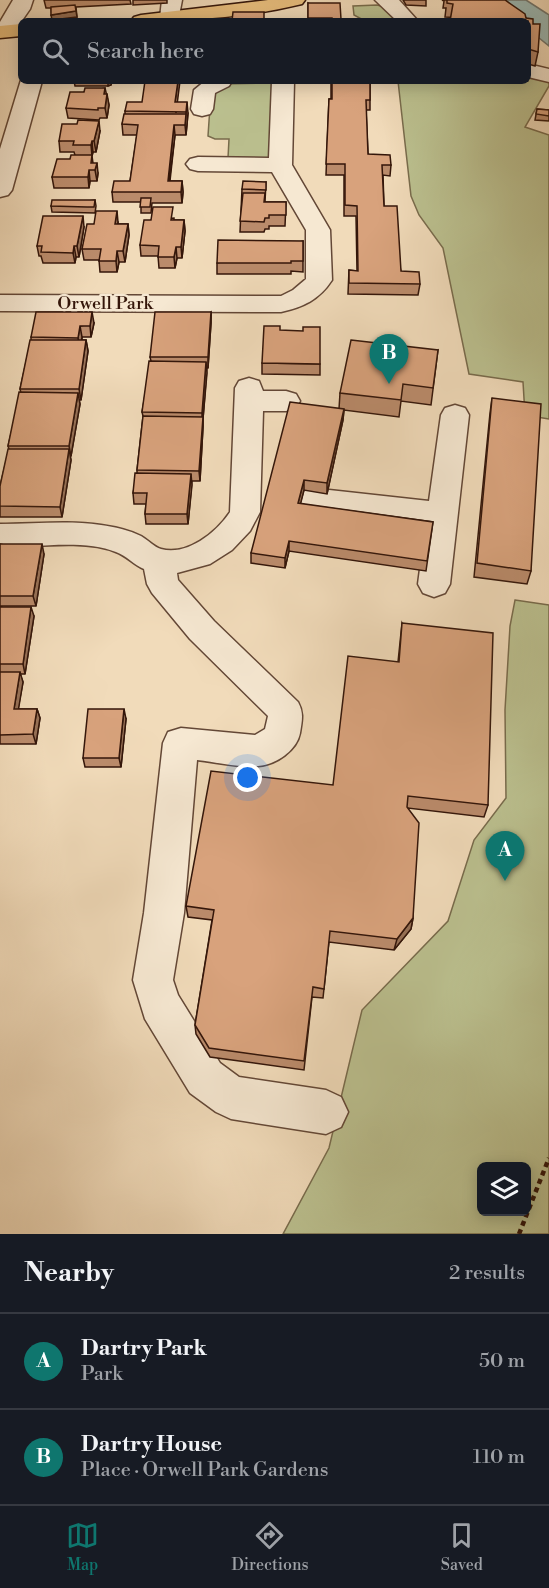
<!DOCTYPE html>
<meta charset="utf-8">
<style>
:root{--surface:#171b24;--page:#242831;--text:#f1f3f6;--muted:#9ea1a6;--line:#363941;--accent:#0f766e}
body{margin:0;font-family:"Libre Bodoni",serif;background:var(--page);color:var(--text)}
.controls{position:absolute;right:18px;bottom:18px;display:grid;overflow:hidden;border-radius:9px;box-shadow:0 3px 15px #0003}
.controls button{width:54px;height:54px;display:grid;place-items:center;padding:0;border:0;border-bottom:2px solid var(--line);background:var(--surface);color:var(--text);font:30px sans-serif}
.you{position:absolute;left:248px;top:778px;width:21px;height:21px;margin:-15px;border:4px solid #fff;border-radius:50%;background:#1a73e8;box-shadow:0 0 0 9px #1a73e833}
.badge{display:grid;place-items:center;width:39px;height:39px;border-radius:50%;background:var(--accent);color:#fff;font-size:20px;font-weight:700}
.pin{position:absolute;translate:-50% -50px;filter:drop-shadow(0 2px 3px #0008)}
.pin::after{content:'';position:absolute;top:32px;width:21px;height:18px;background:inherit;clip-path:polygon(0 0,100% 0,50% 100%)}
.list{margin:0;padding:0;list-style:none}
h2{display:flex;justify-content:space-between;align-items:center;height:78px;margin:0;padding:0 24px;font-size:26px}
h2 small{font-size:20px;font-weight:400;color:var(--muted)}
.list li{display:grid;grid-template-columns:39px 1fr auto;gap:18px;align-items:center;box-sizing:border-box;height:96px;padding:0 24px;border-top:2px solid var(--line)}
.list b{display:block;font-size:22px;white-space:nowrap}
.list p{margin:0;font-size:20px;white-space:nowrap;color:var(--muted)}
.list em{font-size:20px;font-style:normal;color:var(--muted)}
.icon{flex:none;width:33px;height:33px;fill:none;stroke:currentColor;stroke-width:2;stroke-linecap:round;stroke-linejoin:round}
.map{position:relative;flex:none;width:549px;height:1234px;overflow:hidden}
.search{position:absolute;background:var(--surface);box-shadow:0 3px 15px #0003;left:18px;right:18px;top:18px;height:66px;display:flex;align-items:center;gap:15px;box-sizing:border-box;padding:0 21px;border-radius:9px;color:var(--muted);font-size:22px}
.sheet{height:270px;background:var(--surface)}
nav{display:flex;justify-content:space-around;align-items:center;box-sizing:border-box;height:84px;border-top:2px solid var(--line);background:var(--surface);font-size:16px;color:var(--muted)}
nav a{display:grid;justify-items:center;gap:3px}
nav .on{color:var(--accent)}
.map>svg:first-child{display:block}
</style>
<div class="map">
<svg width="549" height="1234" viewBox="0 0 549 1234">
<rect width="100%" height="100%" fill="#f1dbba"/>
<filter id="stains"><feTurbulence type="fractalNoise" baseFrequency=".00333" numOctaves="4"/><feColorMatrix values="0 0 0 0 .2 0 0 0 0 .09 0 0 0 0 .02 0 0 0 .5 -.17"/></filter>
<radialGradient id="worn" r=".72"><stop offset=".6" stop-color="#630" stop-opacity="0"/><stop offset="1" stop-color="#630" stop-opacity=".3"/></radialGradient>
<!-- green -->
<path fill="#bbc08f" stroke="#786b4c" stroke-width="1.5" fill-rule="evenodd" d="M377 5 389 8 401 21H365L354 15 353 6Z
M528 77 549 81V86L525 127 549 135V419L525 415 523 382 469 374 443 248 419 215 411 196 398 81H528Z
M273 83 271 158H228L229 139H215L208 136 211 92 221 84Z
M515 600 549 605V1234H283L329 1148 362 1010 448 921 474 840 506 798 505 710 510 626ZM482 1166H526V1212H482Z"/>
<!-- water -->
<path fill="#9cbab6" stroke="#727871" stroke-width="1.5" d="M481 0H526L546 13 549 15V46L539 38 530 37 528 21Z"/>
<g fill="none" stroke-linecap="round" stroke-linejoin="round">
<!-- minor casing -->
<g stroke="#634736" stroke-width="3">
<path id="minor" d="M13 0H33L30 9 12 35 0 36V22Z
M162 0H182L178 21H162L160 18Z
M375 0H399L418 21H397Z
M528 64 549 69V82L528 77Z
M21 80 42 81 12 190 8 195 0 197V149Z
M205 81H232L229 86 215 93 213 109 210 114 202 116 194 114 191 109 194 90Z
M272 81H294L292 165 330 230 332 280C319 300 303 307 281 312L0 311V295L281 296 293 290 306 279V230L272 172 198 171 190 169 186 164 190 159 198 157 269 158Z
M249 378 259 381 263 391H286L296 394 300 401 296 408 286 411H263L260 512 250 531 232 550 210 564 177 573 178 580 214 621 298 702C304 713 302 720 300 733 297 750 276 765 258 766 239 768 216 762 197 760L184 913 173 980 178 995 220 1063 239 1077 326 1090 341 1097 348 1112 341 1127 326 1134 231 1119 216 1112 190 1093 145 1019 133 980 144 913 163 743 168 732 181 728 255 735 265 729 268 716 190 639 152 593 147 584 144 569C134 565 127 556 116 552 85 539 34 547 0 548V524C34 524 68 520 101 525 115 527 129 530 141 536 148 540 154 547 161 549 187 556 216 533 230 512L235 388 239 381Z
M455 405 465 408 469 415 450 584 445 593 434 597 423 593 418 584 426 524 302 509 291 506 287 498 291 490 302 487 429 501 441 415 445 408Z"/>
</g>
<!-- major casing -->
<g stroke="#34160a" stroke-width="3">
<path id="major" d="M268 0H305L302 4C245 18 189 21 131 21L134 17 141 15Z
M21 24V36L0 38V26Z"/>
</g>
<!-- path -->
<path stroke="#34160a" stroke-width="4.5" stroke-dasharray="5 4" stroke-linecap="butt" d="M519 1234 549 1158"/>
<!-- minor -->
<use href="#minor" fill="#f6e8d2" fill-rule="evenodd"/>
<!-- major -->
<use href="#major" fill="#e8be7d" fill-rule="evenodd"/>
</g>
<!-- wall -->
<path fill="#ba8b6b" stroke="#34160a" stroke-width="1.5" d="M44 0H130L131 4 76 7 77 17 52 20 51 8H46Z
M133 0H167V3L133 5Z
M403 0H426V6L406 5Z
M442 0H505L533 24 538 52 535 66 528 64V21L445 17 446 8H443L444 1Z
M308 3 341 19 362 21H308Z
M74 81H112L111 85 108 86H75Z
M331 81H370V110H366L368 154 391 165 390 176 383 175 384 206 401 271 420 284 418 295 348 294 349 270 357 271 356 216H344V175H326L329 99H331Z
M105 88 109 105 107 118H100L99 120 68 118 66 108 84 92Z
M177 102 188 113 187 125 186 135H175L170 181H182L183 192 182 203H152L151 213H141V202H113L112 192 130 181 137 135H123L122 124 125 114V111Z
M537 109 549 110V121L535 120Z
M100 131 96 152H93L92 156 93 163 98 173 97 181H90L89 188H54L52 177 75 155 74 152H60L59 141Z
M266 182 265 202H286L285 226H269V229H265L264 232H240L242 189Z
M95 200 96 206 95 213 52 212 51 206Z
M174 218V220H184L185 231 182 258H177L175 268H159L158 256H141L140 245 151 220Z
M118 222V224H128L129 235 125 262H119L117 272H100L99 260H84L82 249 94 224Z
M84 227 79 257H76L75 263H43L41 256H39L37 246Z
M303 241V272L291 271V274H217V263Z
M211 312V323L208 368H207L203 419V427L200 481H192L188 524H146L145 514 146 504H134L133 493 137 474V470L143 416 142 412 151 361 150 357Z
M94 323 91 337H82V340H86L88 351 81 400H79L80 404 71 456H70L71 460 62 517H0V486L9 449 8 446 21 393 20 389 31 340V337Z
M438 350 431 405 401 401 399 417 344 410 343 420 327 494 304 490 300 504 433 522 426 571 289 551 285 568 251 563V553L339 409 340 393Z
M262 363 320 364V375L262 374Z
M492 398 531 571 527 584 474 577 490 413Z
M0 544 44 554 36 606H0Z
M0 607 34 616 25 674H20L23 682 18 709H37L40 718 36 744H0Z
M402 623 488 805 484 817 408 808 413 918 411 929 394 950 329 942 323 998 312 997 304 1070 210 1057 196 1034 195 1025 212 920 188 917 186 906 333 785 398 662Z
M126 719 121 767H85L83 758Z"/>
<!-- shaded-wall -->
<path fill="#977157" stroke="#34160a" stroke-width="1.5" d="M76 11 77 17 52 20 51 15Z
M108 81H112L111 85 108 86Z
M178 81H180L176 113 175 102Z
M107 94 109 105 107 118 105 108Z
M187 102 188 113 186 135 185 125Z
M99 121 100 131 96 152 94 141Z
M174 125 175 135 168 192V181Z
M92 141 93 152 92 156 91 145Z
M97 163 98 173 97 181 95 170Z
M89 170 90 181 89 188 88 177Z
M182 181 183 192 182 203 181 192Z
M117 211 118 222 116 234 115 224Z
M83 216 84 227 79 257 77 246Z
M184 220 185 231 182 258 181 247Z
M128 224 129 235 125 262 123 251Z
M74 246 76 257 75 263 73 253Z
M176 247 177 258 175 268 174 257Z
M117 251 119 262 117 272 116 261Z
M92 312 94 323 91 337 90 326Z
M211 312V323L208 368V357Z
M80 326 82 337 80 349 78 338Z
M86 340 88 351 81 400 79 389Z
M206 362 207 373 203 419V427L200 481 199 471 202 422V413Z
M78 393 80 404 71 456 69 446Z
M344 409 343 420 327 494V483Z
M69 449 71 460 62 517 60 507Z
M191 474 192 485 188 524 187 514Z
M304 480V490L298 514V503Z
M289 541V551L285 568V558Z
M42 544 44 554 36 606 33 596Z
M31 607 34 616 25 674 23 664Z
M20 672 23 682 17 718 14 709Z
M37 709 40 718 36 744 33 734Z
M124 709 126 719 121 767 119 758Z
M413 918 411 929 394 950 397 939Z"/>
<!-- building -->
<path fill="#d8a27c" stroke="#34160a" stroke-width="1.5" d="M447 0H505L525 14 526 18 533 19V24H540L538 52 528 49V21H450L453 4 447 3Z
M308 3H340L341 19H362V21H332V18H308Z
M75 5 76 11 51 15V7Z
M233 12H264V21H232Z
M145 81H178L175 102H187L186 112 125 111 127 102H142Z
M332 81H370V100H366L368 154 390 155 391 165H382L384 206H397L401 271 419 272 420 284 349 283V270L358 271 357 206 345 205V164H326L329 99H332Z
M85 88H105L104 94H107L105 108H98V110L66 108 70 92H84Z
M537 109 549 110V116L536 114Z
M124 114H186L185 125H174L168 181H182L181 192H112L114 181H130L138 125 122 124Z
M78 120 99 121 94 141H92L91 145H73L74 141H59L62 124H77Z
M71 155H92L91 163H97L95 170H89L88 177H52L57 159H70Z
M243 181 266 182V190L242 189Z
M243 193H265L264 202H286V215H269V218H265L264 222 240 221Z
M141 198H151L150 207H140Z
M52 200H95L94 207H87L51 206Z
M153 207H173L171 220H184L181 247H176L174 257H158L159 246 140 245 144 220H151Z
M96 211H117L115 224H128L123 251H117L116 261H99L101 249H82L87 224H94Z
M43 216H83L77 246H74L73 253 41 252 42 246H37Z
M218 240 303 241V261H291V263H217Z
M36 312H92L90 326H80L78 338 31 337Z
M155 312H211L208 357H150Z
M264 326H280V330L303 331V327H320V364L262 363Z
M30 340H86L79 389H20Z
M351 340 438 350 433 388 403 384 401 400 340 393Z
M149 361 206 362 202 413 142 412Z
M19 392 78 393 69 446H8Z
M492 398 541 404 531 571 477 563Z
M290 402 344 409 327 483 304 480 298 503 433 522 427 561 289 541 285 558 251 553Z
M143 416 203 417 199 471 137 470Z
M8 449H69L60 507 0 506V486Z
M135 473 191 474 187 514H145L147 493H133Z
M0 544H42L33 596H0Z
M0 607H31L23 664H0Z
M402 623 493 633 488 805 408 796 407 807 419 823 413 918 397 939 330 931 324 989 313 987 304 1061 209 1048 195 1025 214 910 186 906 211 771 333 785 348 656 399 662Z
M0 672H20L14 709H37L33 734 0 735Z
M88 709H124L119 758H83Z"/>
<g text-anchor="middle" stroke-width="4.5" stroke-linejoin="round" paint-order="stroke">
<!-- far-street labels -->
<g font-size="18" fill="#34160a" stroke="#f6e8d2">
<text x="105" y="309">Orwell Park</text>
</g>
</g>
<rect width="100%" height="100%" filter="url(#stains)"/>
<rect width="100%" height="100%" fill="url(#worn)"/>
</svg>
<div class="controls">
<button><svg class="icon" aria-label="layers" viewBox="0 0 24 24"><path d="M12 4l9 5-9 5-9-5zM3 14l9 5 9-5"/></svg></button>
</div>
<div class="you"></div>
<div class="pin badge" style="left:505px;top:881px">A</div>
<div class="pin badge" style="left:389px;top:384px">B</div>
<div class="search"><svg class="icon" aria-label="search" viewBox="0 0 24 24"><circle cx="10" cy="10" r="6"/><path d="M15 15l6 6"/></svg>Search here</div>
</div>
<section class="sheet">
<h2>Nearby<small>2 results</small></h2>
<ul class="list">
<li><span class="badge">A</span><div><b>Dartry Park</b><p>Park</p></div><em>50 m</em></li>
<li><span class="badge">B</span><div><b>Dartry House</b><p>Place · Orwell Park Gardens</p></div><em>110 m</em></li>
</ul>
</section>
<nav>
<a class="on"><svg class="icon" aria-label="map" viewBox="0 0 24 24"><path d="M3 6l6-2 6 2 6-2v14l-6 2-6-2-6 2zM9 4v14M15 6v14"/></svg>Map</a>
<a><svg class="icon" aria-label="directions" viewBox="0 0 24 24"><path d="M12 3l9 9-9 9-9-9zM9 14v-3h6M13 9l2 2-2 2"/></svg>Directions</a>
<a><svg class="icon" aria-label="saved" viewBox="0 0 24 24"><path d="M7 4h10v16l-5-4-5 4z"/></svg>Saved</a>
</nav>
